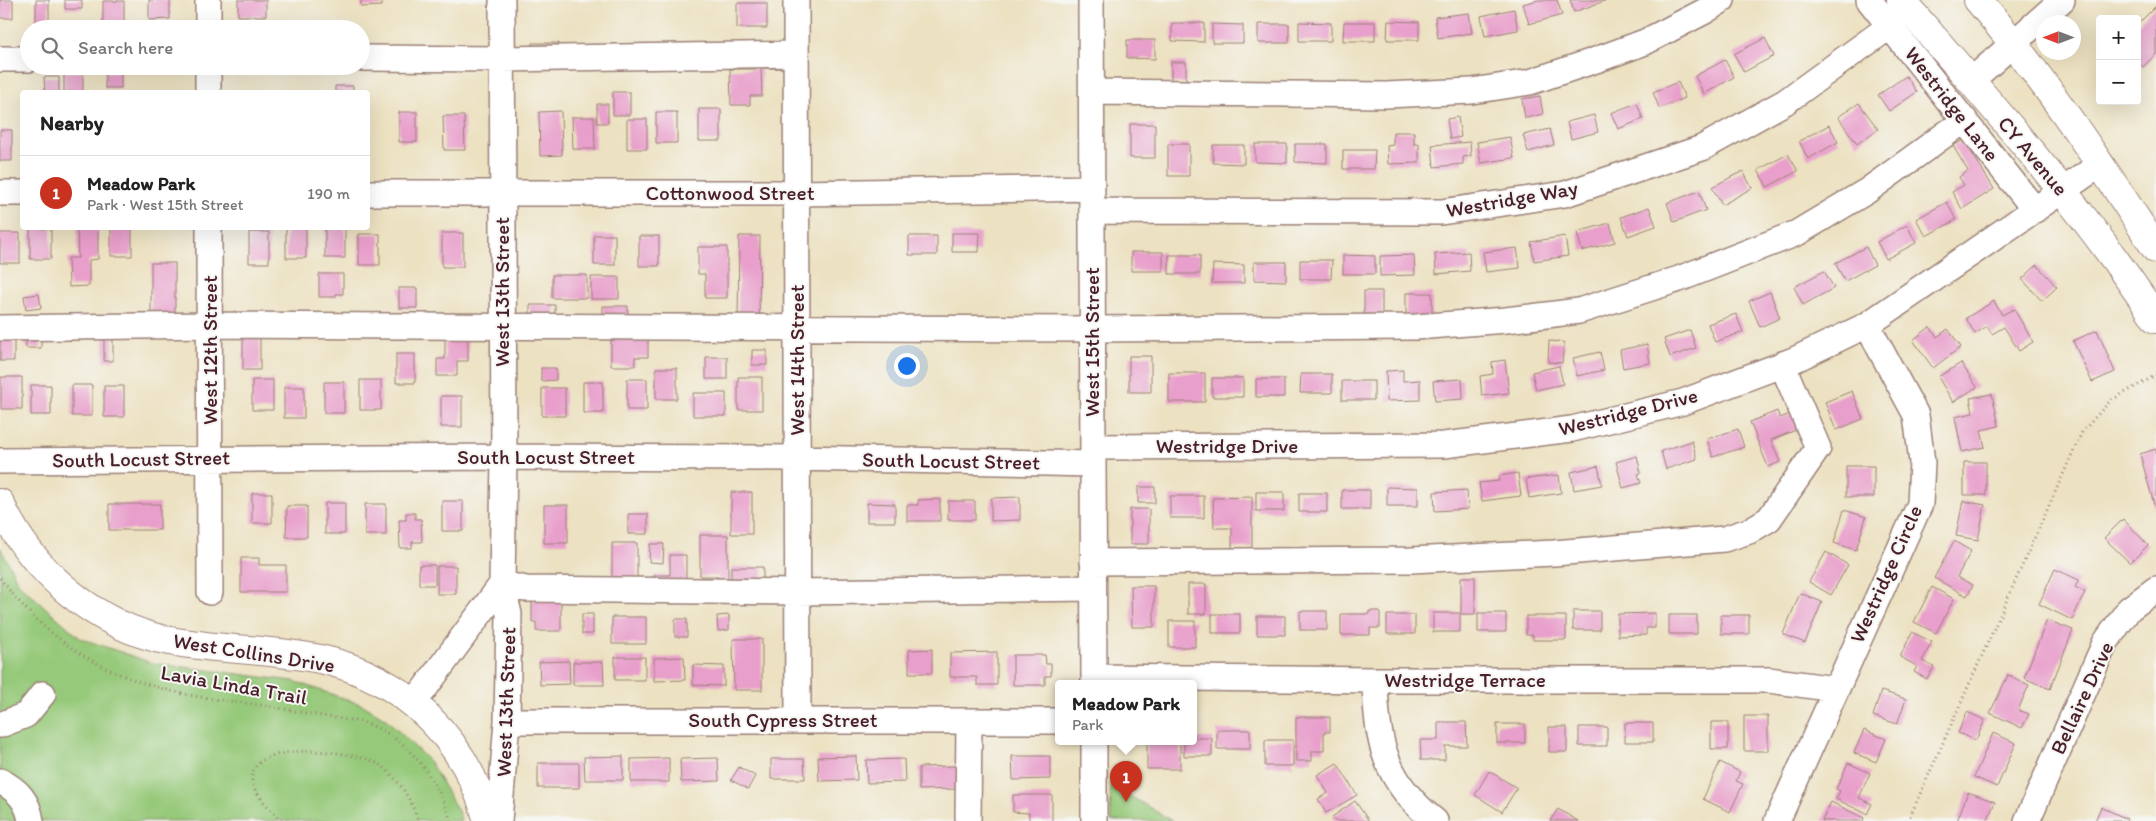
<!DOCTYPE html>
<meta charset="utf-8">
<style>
:root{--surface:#fff;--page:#f2f2f2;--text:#222;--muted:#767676;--line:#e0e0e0;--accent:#c8321e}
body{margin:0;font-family:Itim,sans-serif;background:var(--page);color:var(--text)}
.controls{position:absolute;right:15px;top:15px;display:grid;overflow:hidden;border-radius:5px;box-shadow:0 5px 20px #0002}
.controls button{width:45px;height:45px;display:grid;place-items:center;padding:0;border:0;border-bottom:1px solid var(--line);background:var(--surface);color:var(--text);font:25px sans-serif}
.compass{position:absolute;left:2036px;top:15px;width:45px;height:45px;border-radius:50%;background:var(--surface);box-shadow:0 5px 20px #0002;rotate:270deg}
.you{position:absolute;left:906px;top:365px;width:18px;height:18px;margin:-12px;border:4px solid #fff;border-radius:50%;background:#1a73e8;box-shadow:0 0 0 8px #1a73e833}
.badge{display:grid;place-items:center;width:32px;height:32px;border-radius:50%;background:var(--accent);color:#fff;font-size:16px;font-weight:700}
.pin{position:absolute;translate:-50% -41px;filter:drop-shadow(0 1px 2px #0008)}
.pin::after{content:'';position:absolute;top:26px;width:18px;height:15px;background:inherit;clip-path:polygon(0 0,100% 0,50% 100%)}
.popup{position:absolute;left:1055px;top:680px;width:142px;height:65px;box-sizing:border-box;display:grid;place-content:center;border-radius:5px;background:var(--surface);filter:drop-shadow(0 1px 4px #0005);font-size:16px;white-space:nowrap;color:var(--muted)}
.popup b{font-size:19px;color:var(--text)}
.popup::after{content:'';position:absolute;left:50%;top:100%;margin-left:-10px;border:10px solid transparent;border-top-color:var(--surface)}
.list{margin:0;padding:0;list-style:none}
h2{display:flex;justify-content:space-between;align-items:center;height:65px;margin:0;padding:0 20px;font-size:21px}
h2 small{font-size:16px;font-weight:400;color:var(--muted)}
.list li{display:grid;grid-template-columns:32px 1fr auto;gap:15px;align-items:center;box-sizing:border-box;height:75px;padding:0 20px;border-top:1px solid var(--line)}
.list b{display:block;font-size:19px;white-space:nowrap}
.list p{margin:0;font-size:16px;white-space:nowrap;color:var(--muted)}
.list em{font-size:16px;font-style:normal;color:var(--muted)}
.icon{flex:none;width:28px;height:28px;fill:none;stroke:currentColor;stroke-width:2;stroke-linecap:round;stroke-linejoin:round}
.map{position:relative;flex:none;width:2156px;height:821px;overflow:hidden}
.search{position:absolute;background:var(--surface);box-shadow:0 5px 20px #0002;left:20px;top:20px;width:350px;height:55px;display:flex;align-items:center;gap:12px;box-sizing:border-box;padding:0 18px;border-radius:28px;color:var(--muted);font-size:19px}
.panel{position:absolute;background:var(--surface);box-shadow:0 5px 20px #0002;left:20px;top:90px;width:350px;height:140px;border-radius:5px}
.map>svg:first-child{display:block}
</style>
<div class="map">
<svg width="2156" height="821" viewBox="0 0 2156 821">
<rect width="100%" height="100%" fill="#f6f6f2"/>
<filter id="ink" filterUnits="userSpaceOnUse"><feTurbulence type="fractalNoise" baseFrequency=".02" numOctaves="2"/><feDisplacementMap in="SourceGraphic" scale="10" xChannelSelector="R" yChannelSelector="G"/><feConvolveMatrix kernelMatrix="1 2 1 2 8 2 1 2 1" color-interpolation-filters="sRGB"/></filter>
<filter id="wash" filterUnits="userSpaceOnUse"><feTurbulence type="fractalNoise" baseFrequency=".0096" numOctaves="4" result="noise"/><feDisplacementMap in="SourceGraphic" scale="20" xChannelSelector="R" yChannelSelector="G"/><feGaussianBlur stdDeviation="1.12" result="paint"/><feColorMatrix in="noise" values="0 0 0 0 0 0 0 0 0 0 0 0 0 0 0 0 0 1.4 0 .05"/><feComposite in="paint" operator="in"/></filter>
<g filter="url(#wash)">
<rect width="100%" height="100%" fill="#ece1c1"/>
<!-- green -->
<path fill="#96c979" stroke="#707452" d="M0 547 19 584 80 638 152 663 293 681 363 705 386 719 430 762 459 813 461 821H0Z
M1110 784 1172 821H1111Z"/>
<g id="blocks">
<!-- building -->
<path fill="#e89fcb" d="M0 0H13V18H0Z
M36 0H49V29H36Z
M65 0H82V9H65Z
M149 0H170V19L149 20Z
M238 0H266V16H238Z
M361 0H382V6L361 7Z
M1538 0H1557L1562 15 1529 24 1523 4Z
M1570 0H1607L1574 12Z
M103 1H124V29H103Z
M737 3H767V28H737Z
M2156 6V54L2143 67 2139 63 2137 65V25Z
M1514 9 1518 30 1485 36 1481 16Z
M1469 13 1472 33 1438 38 1435 17Z
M1388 21 1419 22V40H1387Z
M1299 22 1331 23V41H1299Z
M1344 22H1375V41H1343Z
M1172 23H1204V42L1172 41Z
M1212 24 1243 25V43H1212Z
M1258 24H1289V43H1258Z
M1765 38 1774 56 1744 72 1734 54Z
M1127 40H1155V59L1127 58Z
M532 43H559V55H532Z
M1725 60 1734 77 1704 94 1695 76Z
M1171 62H1186V83H1171Z
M730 69H761L762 96H750V105H731Z
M64 72H83V92H64Z
M105 72H121V88H105Z
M1906 76 1917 92 1889 111 1878 95Z
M44 77H59V92H45Z
M1678 82 1685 98 1659 108 1653 92Z
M335 86H353V92H335Z
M613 92H630V115H613Z
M1540 96 1543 114 1525 118 1522 99Z
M1637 103 1643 119 1618 129 1611 113Z
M1859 103 1878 129 1857 144 1838 117Z
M597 104H608V123H597Z
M699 109H721V141H699Z
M561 111 562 155 540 156 539 112Z
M399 112H417V142H399Z
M656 112H677V143H656Z
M1594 115 1598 132 1571 139 1567 122Z
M443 116H464L465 150H444Z
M572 117H594L595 149H573Z
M1458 117 1461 137 1450 139 1447 119Z
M627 119H647V149H627Z
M1130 124H1155V158H1130Z
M1829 125 1838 142 1808 159 1799 141Z
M1550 129 1554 145 1528 152 1523 135Z
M0 130H12V161H0Z
M1393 132H1414V144H1419V163L1388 164 1387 146 1393 145Z
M1510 137 1514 158 1481 163 1477 142Z
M1964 140 1994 189 1962 209 1952 192 1964 185 1959 177 1968 171 1953 146Z
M1470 142 1471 156 1463 157V164L1434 167 1432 145Z
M1168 144H1189V176H1168Z
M1255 144H1287V163L1255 162Z
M1295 144H1327V163L1295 162Z
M1213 145H1244V164L1213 163Z
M1343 150H1375L1374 169H1343Z
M1788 154 1798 171 1767 187 1758 170Z
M1743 171 1752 188 1722 205 1712 187Z
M1699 191 1706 210 1674 222 1667 203Z
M1947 202 1956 220 1926 236 1916 219Z
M1649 207 1656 226 1628 236 1621 217Z
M1610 223 1615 242 1582 251 1577 232Z
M1907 225 1916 243 1886 259 1877 242Z
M30 228 51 229V259H30Z
M77 228H98V259L89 260V286L69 287 68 258H78Z
M111 228H132V256H111Z
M286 228H306V258H286Z
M325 228H345V258H325Z
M249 232H269V263H249Z
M0 233H20V263H0Z
M442 233H463V267H442Z
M952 233H980L979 252H952Z
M359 234H380V265H359Z
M594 235H615V265H594Z
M639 236H659V266H639Z
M739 236H760L759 321H738Z
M909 236H937V255H909Z
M1565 236 1568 256 1534 261 1531 242Z
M698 247H727V298H705V274H698Z
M1866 247 1875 265 1845 281 1835 263Z
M1517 248 1520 268 1486 272 1483 252Z
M1131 252H1163V271H1131Z
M1469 252 1470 271 1436 274 1435 254Z
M1169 255H1200V274H1169Z
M1343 255 1375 256V274H1343Z
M1414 255 1415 275 1380 276V256Z
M1300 260H1332L1331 279H1300Z
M1254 262H1286V281L1254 280Z
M151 263H175V315H151Z
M1213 264 1244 265V283H1212Z
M2037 265 2057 287 2042 301 2022 279Z
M1824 271 1834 288 1803 305 1794 287Z
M319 274H343V294H336V297H319Z
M552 275H587V298H552Z
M591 277H619V299H591Z
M399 288H417V308H399Z
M1364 291H1382V320H1364Z
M1770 292 1780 318 1760 327 1749 301Z
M1406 293H1432V317H1406Z
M39 294 41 308 26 310 24 296Z
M1994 301 2002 315 2014 309 2033 342 2019 351 2004 327 1992 334 1987 326 1975 334 1966 318Z
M530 305H555V324H530Z
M603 306H628V318H603Z
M1736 314 1743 332 1715 342 1708 324Z
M1930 327 1937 337 1948 329 1961 347 1933 368 1913 340Z
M1690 330 1696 348 1670 357 1664 339Z
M2097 330 2115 372 2092 382 2073 341Z
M104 333H113V361H104Z
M611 335H648V357H635V366H611Z
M26 336H41V348H26Z
M445 336H468V361H457V376H437V359H445Z
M243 337H260V370H243Z
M0 340H14V361H0Z
M1549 341 1564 342 1562 363 1548 362Z
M1647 344 1650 363 1623 368 1620 350Z
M752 350H767V365H752Z
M1600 352 1604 370 1577 376 1573 358Z
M396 354H415V383H396Z
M1129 356H1151V392H1129Z
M706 357H727V379H706Z
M1505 360 1509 393 1482 396 1480 376 1493 374 1492 362Z
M1961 363 1977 387 1953 402 1938 377Z
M1559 366 1563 384 1536 390 1532 372Z
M541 368H556V380L541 381Z
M656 368H677V399H656Z
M1403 370V381L1420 380V400L1387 401 1386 371Z
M1169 373H1205V402H1169Z
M1301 374H1332V393H1300Z
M1 377H22V409H1Z
M738 377H762V410H738Z
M1212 378H1243V397H1212Z
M627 379H647V410H627Z
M1256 379H1284V397H1256Z
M1462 379 1463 399 1435 401 1433 381Z
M252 380H273V410H252Z
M360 380H381V410H360Z
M1342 381H1374V400H1342Z
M324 382H344V413H324Z
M583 382H603V413H583Z
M31 385H51V415H31Z
M72 385H92V416H72Z
M104 386H124V417H104Z
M284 387H304V418H284Z
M542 388H565V416H542Z
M1852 391 1863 419 1836 430 1825 402Z
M693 393H726V416H693Z
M1992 394 1999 426 1981 430 1985 447 1962 452 1955 417 1973 413 1970 398Z
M441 396H462V427H441Z
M1777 411 1780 418 1795 412 1801 428 1771 440 1780 462 1768 467 1750 422Z
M1738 429 1744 447 1713 457 1707 439Z
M1692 441 1697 459 1666 469 1661 451Z
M2156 449V508H2155L2140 454Z
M1637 456 1641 473 1638 474 1641 483 1623 488 1616 462Z
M1964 462H1986V495H1964Z
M1598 466 1602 485 1574 490 1571 472Z
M1846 466H1874V497H1846Z
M1518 473 1521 496 1482 501 1479 483 1499 481V476Z
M1559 475 1561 493 1529 498 1526 479Z
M1138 487H1155V503H1138Z
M1387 487 1418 488V506H1387Z
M1342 490H1370V509H1342Z
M1467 490 1468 509 1435 511 1434 492Z
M731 492H752V534H731Z
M1256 492H1284V511H1256Z
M252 493H272V523H252Z
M1299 493H1327V512H1299Z
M1170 496H1204V518H1170Z
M1020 497V520L991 521V498Z
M1252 497V548H1232V528H1214L1213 498Z
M940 499V521H907V505H918V500Z
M442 501H463V531H442Z
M948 501H975V520H948Z
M1963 501 1985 505 1978 540 1956 536Z
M325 503H345V534H325Z
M867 503 895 504V522H867Z
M109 504H160V530H109Z
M365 504H386V535H365Z
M544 505H568V543H544Z
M287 506H307V537H286Z
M1130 509H1149V544H1130Z
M1844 510 1866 517 1856 550 1834 543Z
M406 513H415V519H421L422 542H412V548H400L399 520H406Z
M628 514H648V534H628Z
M2123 519 2148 545 2130 563 2104 538Z
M700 535H728V586H718V576H700Z
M1954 541 1971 551 1957 577 1973 585 1967 596 1934 578Z
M612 543H637V589H612Z
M650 544H664L663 563 649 562Z
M1826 552 1848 565 1831 595 1809 582Z
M670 555H686V589H654V575H670Z
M241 558H259V565H286V592H241Z
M419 565H435V585H419Z
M437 566H456V594H437Z
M731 567H763V589H731Z
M2055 569 2079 580 2075 587 2085 592 2072 620 2039 604Z
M1461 577H1475V614H1461Z
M1188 584H1206V614H1188Z
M1131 586H1154V627H1132Z
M1932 587 1954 599 1936 633 1914 622Z
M1800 593 1822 602 1805 643 1783 634Z
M532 600H561V631H536V622H532Z
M1300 611H1327V630H1300Z
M1369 611H1380V628H1370V635H1341V614H1369Z
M1573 611H1600V630H1573Z
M1433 613H1460V632H1433Z
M1478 613H1506V632H1478Z
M1655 613V628H1646V635L1618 636V614Z
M582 614H593V634H582Z
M1212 614H1240V633H1212Z
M729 615V630L718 631 717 616Z
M1387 615H1415V634H1387Z
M1669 615H1697V634H1669Z
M1721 615H1749V634H1721Z
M1257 616H1285V635H1257Z
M1526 616H1566V640H1533V635H1526Z
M612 617H646V644H612Z
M675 619H687V637H675Z
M2047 620 2073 630 2050 689 2024 678Z
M1169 621H1195V647H1169Z
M1912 632 1932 642 1922 661 1934 667 1927 679 1914 672 1917 666 1900 657Z
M733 639H762V690H734Z
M932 649V673H909V650Z
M997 652V685H977V677H950V653Z
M1013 655H1045L1046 664H1051V676H1045V685H1013Z
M615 657H645V680H615Z
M684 657 685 680 654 681V658Z
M569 661 570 684 540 685 539 662Z
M573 662H603L604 685H573Z
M693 665 724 666V686L693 685Z
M2008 675 2029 685 2018 710 2029 714 2022 728 1990 713Z
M1881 691 1906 699 1897 724 1873 716Z
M1967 712 1985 720 1976 740 1958 733Z
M1744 716H1768V751H1744Z
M1296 717H1330V732H1324V751H1312V761H1296Z
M1438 722H1466L1467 746H1445V760H1421L1420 740H1438Z
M1711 722H1728V749H1711Z
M1625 723H1653V742H1625Z
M1497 724H1525V743H1497Z
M1549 727H1567V752H1549Z
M1579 727H1607V746H1579Z
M1217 730H1250V749H1217Z
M1864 730 1886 739 1876 762 1854 753Z
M1993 733 2016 743 1997 787 1974 777Z
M1194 738H1212V756H1184V741H1194Z
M1265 740H1293V766H1265Z
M1147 741H1180V769H1147Z
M623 756V780H585L584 757Z
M856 756 857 780 819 781 818 757Z
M1012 756H1050V779L1013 780Z
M669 758V782H631V759Z
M718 758 719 781 681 782 680 759Z
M771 759H804L805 779H771Z
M904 759 905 782 867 783 866 760Z
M1720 762 1740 772 1736 781 1743 784 1730 812 1703 799Z
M538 763H579V788H538Z
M1337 763 1357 795 1326 813 1318 799 1328 793 1317 775Z
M1848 763 1870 773 1859 798 1872 804 1867 814 1836 799 1840 791 1836 789Z
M957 766 958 789 919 790V767Z
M739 767 755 776 748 789 731 780Z
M1489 771 1517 788 1502 812 1475 795Z
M1968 792 1995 802 1987 821H1957Z
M1013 795H1052V821H1029V813L1013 812Z
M1355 801 1369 821H1335L1332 817Z
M1831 802 1864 818 1863 821H1822Z
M2101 807 2127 819 2126 821H2095Z
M1558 809 1578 821H1550Z"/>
</g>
</g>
<g filter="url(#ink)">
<use href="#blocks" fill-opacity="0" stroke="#9b8076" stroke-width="1"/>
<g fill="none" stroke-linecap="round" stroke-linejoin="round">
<!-- minor casing -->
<g stroke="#9b8076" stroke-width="28">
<path id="minor" d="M208 0V29
M796 0 798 720
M1091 0 1094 683
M1869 0 2035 210
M361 58 502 59 796 54
M0 59H29
M208 66V92
M1971 81 2062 0
M1092 92 1386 95 1472 91 1530 82 1596 60 1645 42 1705 11 1722 0
M0 193H22
M368 193H798L1092 188
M1092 211 1441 212 1565 194 1702 148 1785 102 1890 26
M209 228 210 592
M0 328 210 325 1092 329 1416 327 1506 320 1579 311 1679 279 1797 233 1867 191 1965 120
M1093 447 1444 445 1572 429 1683 402 1794 360 1867 325 2101 164
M0 461 504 457 797 458 1093 464
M1093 562 1411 560 1554 553 1724 539 1749 531 1769 519 1818 448 1782 364
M502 584 526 589 797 592 1093 588
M1094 677 1375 680H1769L1835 689
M1375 680C1376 741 1385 782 1435 821
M414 703 502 584
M507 721H1058
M0 725 26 715 43 694
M1094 741V821
M0 781C18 790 28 801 31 821
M499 821 507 721 509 614 502 584 504 457 502 0
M968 821 969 721
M1777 821 1920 504 1922 462 1916 415 1867 325
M2027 821 2105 643 2129 609 2156 589"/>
</g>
<!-- major casing -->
<g stroke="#9b8076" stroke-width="30">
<path id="major" d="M1901 0C1990 103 2081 205 2156 319
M1978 0C2044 78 2100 163 2156 249
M0 503C30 570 96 627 170 641 219 650 270 649 320 659 404 677 466 739 488 821"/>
</g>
<!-- path -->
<path stroke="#9b8076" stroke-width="3" stroke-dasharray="1 4" stroke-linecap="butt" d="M0 578C48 642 106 678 185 694 207 699 230 701 253 704 288 709 322 717 358 721 405 732 436 777 451 821
M281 821C271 809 255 796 252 781 246 738 359 750 380 765 398 778 412 800 418 821
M1908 821 2082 432 2110 401 2156 375"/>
<!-- minor -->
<use href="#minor" stroke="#fff" stroke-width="25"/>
<!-- major -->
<use href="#major" stroke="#fff" stroke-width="28"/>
</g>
</g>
<g text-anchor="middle" stroke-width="4" stroke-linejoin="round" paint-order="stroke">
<!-- street labels -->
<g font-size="21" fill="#4a1f2b" stroke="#f6f6f2">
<text transform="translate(1952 104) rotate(52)" y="7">Westridge Lane</text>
<text transform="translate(2033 156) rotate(50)" y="7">CY Avenue</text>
<text x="730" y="200">Cottonwood Street</text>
<text transform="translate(1512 199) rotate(-10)" y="7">Westridge Way</text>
<text transform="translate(502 292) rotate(-90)" y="7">West 13th Street</text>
<text transform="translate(1092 342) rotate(-90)" y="7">West 15th Street</text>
<text transform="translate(210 350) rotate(-90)" y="7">West 12th Street</text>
<text transform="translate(797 360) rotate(-90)" y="7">West 14th Street</text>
<text transform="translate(1628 412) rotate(-14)" y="7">Westridge Drive</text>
<text x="1227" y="453">Westridge Drive</text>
<text x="546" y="464">South Locust Street</text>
<text transform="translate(141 459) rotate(-1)" y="7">South Locust Street</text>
<text transform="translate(951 461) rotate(1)" y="7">South Locust Street</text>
<text transform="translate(1886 574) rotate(-66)" y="7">Westridge Circle</text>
<text transform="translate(254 653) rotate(9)" y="7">West Collins Drive</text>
<text x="1465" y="687">Westridge Terrace</text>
<text transform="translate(234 685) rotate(10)" y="7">Lavia Linda Trail</text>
<text transform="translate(2082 698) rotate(-65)" y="7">Bellaire Drive</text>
<text transform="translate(506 702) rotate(-88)" y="7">West 13th Street</text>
<text x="783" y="727">South Cypress Street</text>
</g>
</g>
</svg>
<div class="controls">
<button>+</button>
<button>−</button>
</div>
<svg class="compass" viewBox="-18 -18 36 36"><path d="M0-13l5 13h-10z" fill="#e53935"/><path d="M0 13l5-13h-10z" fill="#767676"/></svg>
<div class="you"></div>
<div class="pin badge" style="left:1126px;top:802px">1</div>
<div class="popup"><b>Meadow Park</b>Park</div>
<div class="search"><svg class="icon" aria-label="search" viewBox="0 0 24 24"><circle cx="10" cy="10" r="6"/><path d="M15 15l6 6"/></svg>Search here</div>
<section class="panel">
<h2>Nearby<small></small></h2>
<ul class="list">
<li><span class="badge">1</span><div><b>Meadow Park</b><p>Park · West 15th Street</p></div><em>190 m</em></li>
</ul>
</section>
</div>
